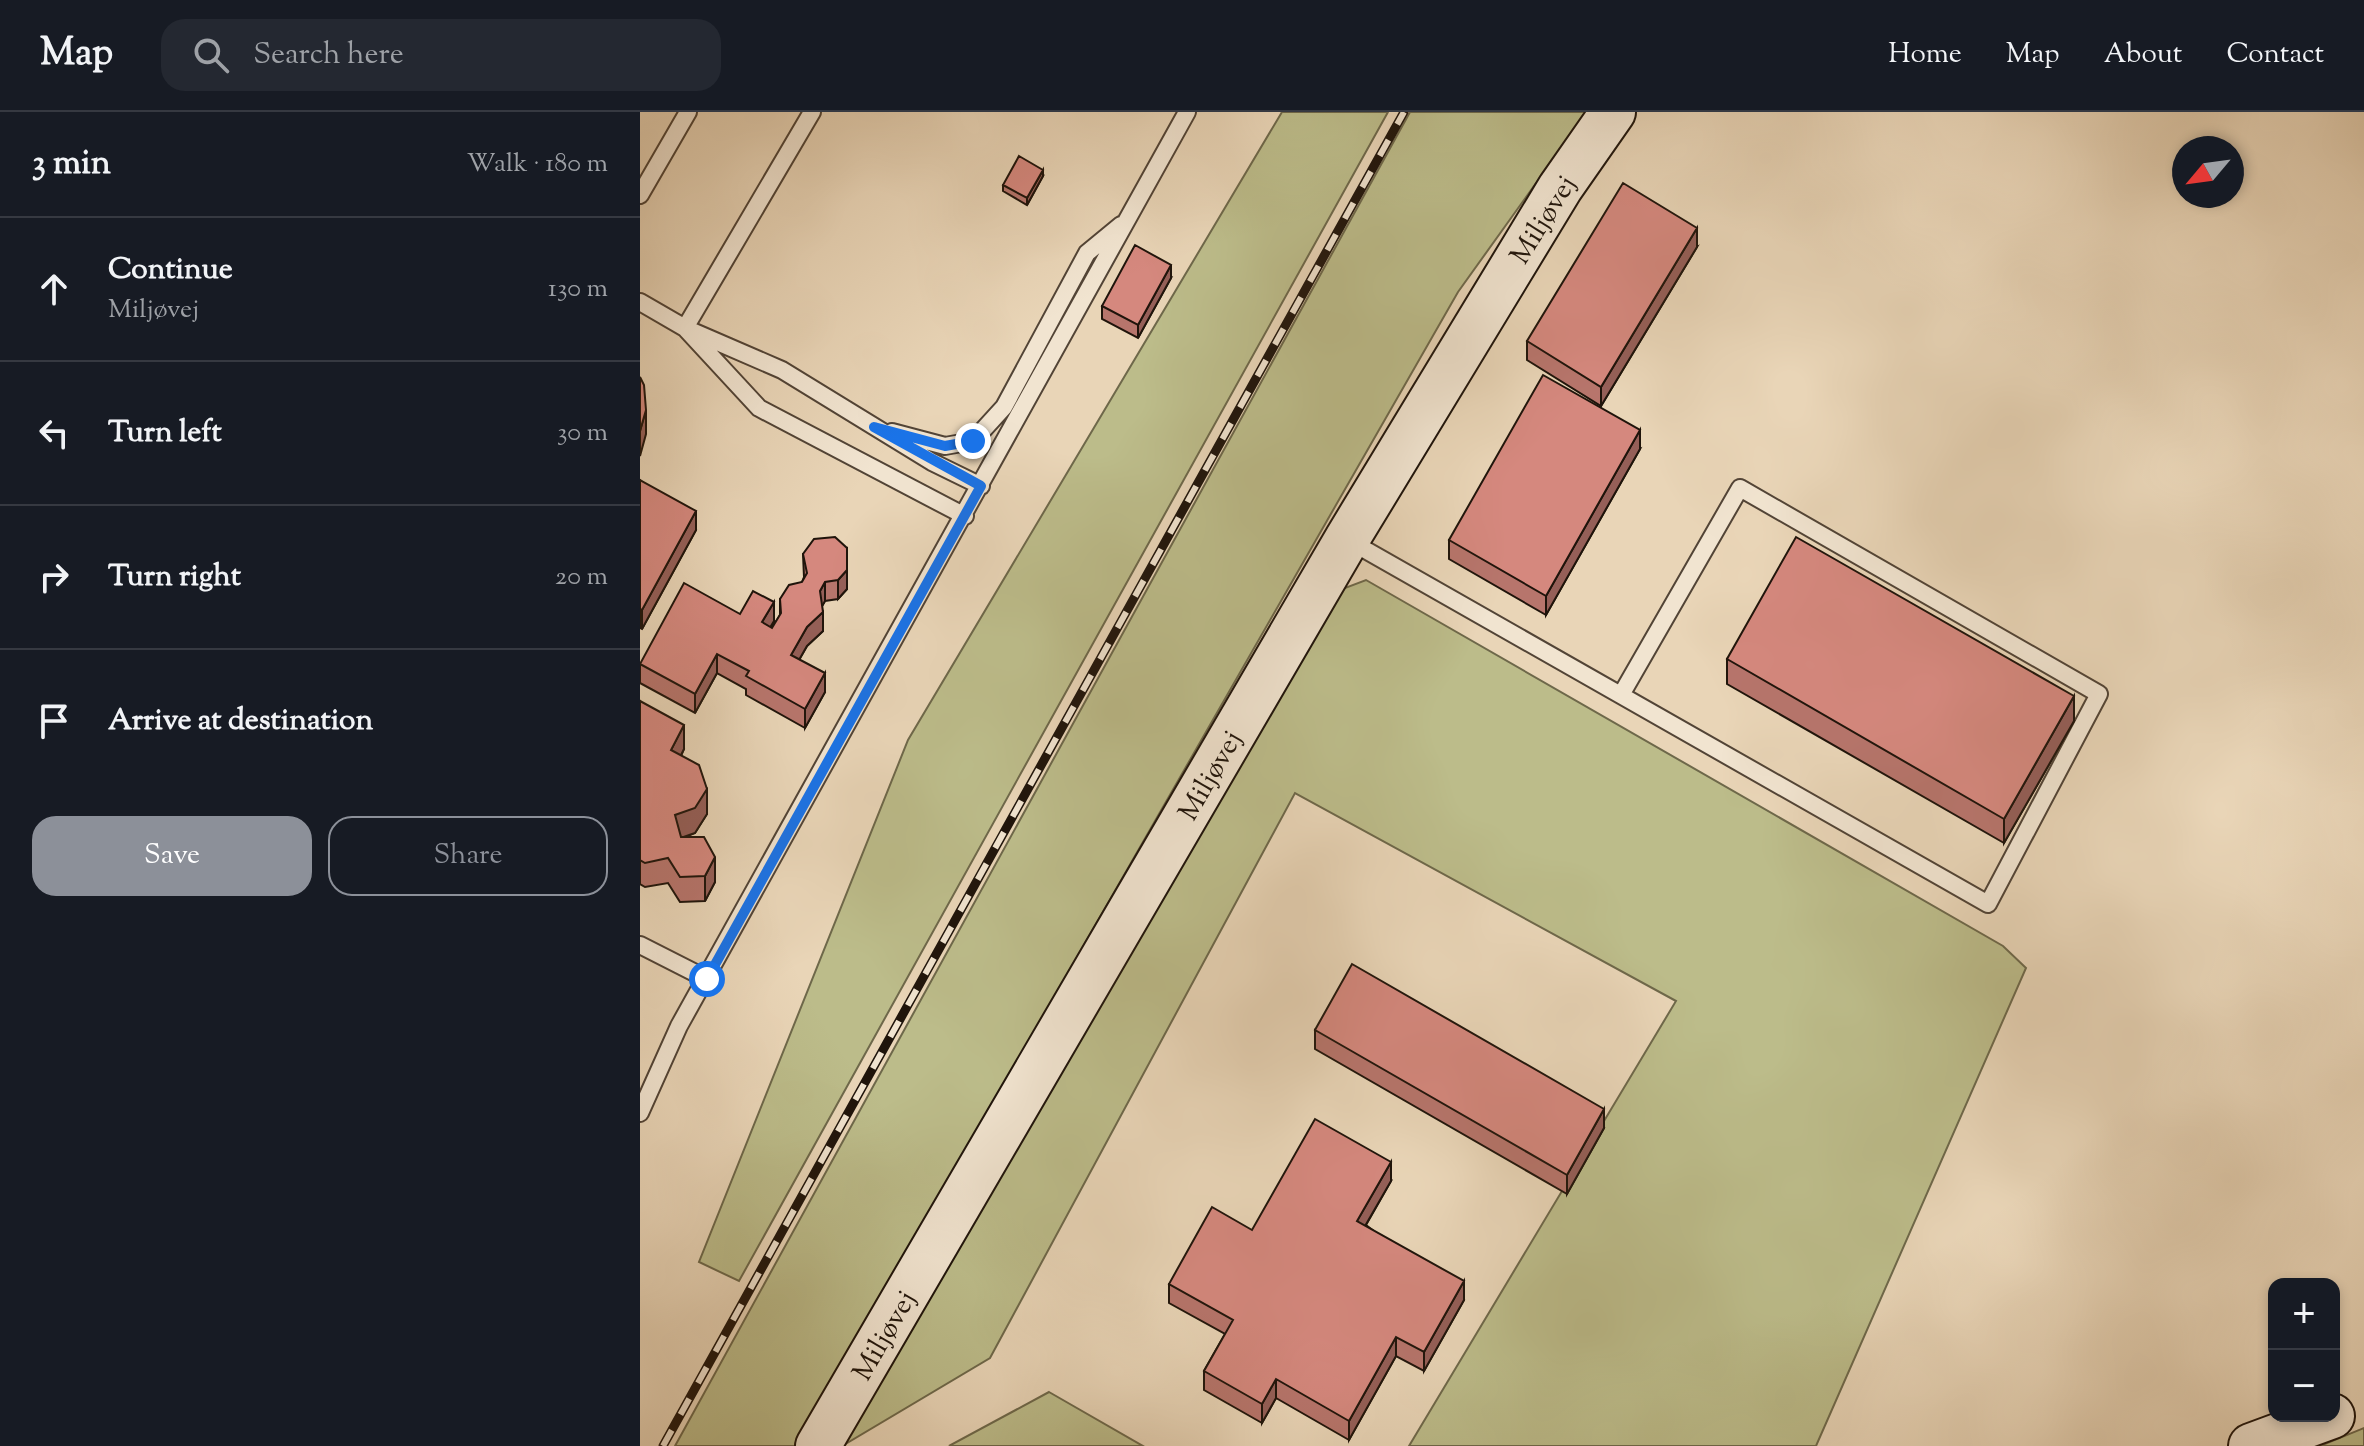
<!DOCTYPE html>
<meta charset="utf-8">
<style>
:root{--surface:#171b24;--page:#242831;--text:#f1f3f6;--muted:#9ea1a6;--line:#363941;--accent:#8c9099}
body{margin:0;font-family:"Sorts Mill Goudy",serif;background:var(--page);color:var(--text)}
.controls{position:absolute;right:24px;bottom:24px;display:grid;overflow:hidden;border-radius:16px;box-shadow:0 4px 12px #0003}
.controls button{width:72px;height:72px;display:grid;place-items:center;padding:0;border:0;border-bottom:2px solid var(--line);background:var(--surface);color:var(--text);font:40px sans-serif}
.compass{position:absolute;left:1532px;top:24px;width:72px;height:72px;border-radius:50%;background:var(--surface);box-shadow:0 4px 12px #0003;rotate:241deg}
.stop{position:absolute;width:24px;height:24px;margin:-18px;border:6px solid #1a73e8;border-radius:50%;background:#fff}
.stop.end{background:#1a73e8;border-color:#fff;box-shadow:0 2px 8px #0008}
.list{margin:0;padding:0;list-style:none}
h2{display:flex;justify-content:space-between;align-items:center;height:104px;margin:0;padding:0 32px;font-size:34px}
h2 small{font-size:26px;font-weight:400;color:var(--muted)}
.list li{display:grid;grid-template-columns:52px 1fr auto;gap:24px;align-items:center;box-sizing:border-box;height:144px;padding:0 32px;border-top:2px solid var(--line)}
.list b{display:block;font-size:30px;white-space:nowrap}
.list p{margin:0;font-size:26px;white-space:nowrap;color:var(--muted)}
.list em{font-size:26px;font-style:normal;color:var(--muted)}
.actions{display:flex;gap:16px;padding:24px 32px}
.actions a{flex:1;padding:18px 0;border:2px solid var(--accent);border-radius:24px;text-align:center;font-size:28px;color:var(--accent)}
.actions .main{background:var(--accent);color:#fff}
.icon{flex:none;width:44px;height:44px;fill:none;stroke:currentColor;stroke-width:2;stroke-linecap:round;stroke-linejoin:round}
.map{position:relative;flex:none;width:1724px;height:1334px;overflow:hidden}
header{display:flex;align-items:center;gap:48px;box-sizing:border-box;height:112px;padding:0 40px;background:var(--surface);border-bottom:2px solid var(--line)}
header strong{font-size:38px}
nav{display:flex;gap:44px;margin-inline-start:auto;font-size:28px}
.search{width:560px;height:72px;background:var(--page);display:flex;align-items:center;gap:20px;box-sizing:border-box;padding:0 28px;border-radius:24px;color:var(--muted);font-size:30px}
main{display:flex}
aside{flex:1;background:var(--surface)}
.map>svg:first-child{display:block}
</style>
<header>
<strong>Map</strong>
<div class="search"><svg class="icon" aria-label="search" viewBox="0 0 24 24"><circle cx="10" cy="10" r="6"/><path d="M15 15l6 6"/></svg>Search here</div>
<nav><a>Home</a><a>Map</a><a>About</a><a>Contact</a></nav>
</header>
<main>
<aside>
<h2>3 min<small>Walk · 180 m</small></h2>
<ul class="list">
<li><svg class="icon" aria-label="ahead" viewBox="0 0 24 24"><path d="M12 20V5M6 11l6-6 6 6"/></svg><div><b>Continue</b><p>Miljøvej</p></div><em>130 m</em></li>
<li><svg class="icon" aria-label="left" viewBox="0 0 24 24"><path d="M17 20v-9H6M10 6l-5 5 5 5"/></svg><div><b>Turn left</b></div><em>30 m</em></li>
<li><svg class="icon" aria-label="right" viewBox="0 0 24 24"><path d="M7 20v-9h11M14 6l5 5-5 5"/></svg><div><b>Turn right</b></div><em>20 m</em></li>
<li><svg class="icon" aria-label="arrive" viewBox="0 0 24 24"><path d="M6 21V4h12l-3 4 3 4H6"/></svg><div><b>Arrive at destination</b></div></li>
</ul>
<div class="actions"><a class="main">Save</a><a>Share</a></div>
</aside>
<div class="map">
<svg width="1724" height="1334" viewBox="0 0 1724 1334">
<rect width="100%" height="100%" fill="#e9d5b7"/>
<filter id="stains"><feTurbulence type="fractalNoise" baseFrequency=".0025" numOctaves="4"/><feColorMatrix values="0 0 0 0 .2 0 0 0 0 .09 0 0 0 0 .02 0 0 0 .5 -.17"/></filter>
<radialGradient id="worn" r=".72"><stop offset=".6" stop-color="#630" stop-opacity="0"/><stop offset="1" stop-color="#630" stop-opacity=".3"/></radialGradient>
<!-- green -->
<path fill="#bcbc8a" stroke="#6e684a" stroke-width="2" d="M642 0H748L99 1169 59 1150 268 628Z
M770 0H947L818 180 157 1334H35Z
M726 468 1363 834 1386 856 1176 1334H769L1036 889 655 681 350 1246 202 1334 697 479Z
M409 1280 503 1334H309Z
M1724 1316V1334H1680Z"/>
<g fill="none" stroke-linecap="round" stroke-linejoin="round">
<!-- lane casing -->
<g stroke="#524436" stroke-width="20">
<path id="lane" d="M172 0 45 216 142 258 292 350 341 374
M0 83 48 0
M0 190 45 216 119 296 325 404
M252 320 305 334 333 329 364 295 447 141 481 113
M708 428 1348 792 1459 582 1100 376 981 583
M0 833 67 867
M0 1001 39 914 547 0"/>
</g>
<!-- secondary casing -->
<g stroke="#1f140b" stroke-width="48">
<path id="secondary" d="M178 1334 707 427 920 76 973 0
M1611 1334 1692 1304"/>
</g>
<!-- lane -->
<use href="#lane" stroke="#f1e4d0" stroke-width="16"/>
<!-- secondary -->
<use href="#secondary" stroke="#f1e4d0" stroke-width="44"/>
<!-- rail casing -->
<g stroke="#1f140b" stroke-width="9">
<path id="rail" d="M23 1334 764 0"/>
</g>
<!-- rail -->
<use href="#rail" stroke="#f1e4d0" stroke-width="6" stroke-dasharray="18" stroke-linecap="butt"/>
</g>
<!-- wall -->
<path fill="#b7756c" stroke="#1f140b" stroke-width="2" d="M403 64 387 93 363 79V73Z
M1057 135 961 294 887 248V229Z
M531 166 498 226 462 207V194Z
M1000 337 906 503 809 447V428Z
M0 368 56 418 2 517 0 516Z
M207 436V477L198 487 185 489 182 494 183 519 167 534 159 548 185 580 165 616 106 583V577L77 561 55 601 0 571V552L100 502 134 509 131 515 132 516 140 503V487L162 470 164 465 163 442Z
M1087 547 1434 609 1364 731 1087 572Z
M0 589 44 637 41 644 67 702 55 721 45 725 75 770 65 789 40 790 28 771 5 775 0 772Z
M675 918 964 1016 927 1082 675 937Z
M751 1069 726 1113 824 1188 784 1259 756 1244 709 1328 636 1286 622 1311 564 1278V1259L585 1222 529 1191V1172L612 1118Z"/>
<!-- shaded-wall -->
<path fill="#955f58" stroke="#1f140b" stroke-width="2" d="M403 58V64L387 93V86Z
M1057 116V135L961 294V275Z
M531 153V166L498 226V213Z
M6 298V322L0 344V319Z
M1000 318V337L906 503V484Z
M56 399V418L2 517V498Z
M207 458V477L198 487V468Z
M185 470V489L180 498V479Z
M134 490V509L122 529V510Z
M183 500V519L167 534 151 562V543L167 515Z
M77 542V561L55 601V582Z
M185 561V580L165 616V597Z
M1434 584V609L1364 731V707Z
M44 613V637L31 663V638Z
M67 677V702L55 721 35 728V703Z
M75 745V770L65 789V764Z
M964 997V1016L927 1082V1063Z
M751 1050V1069L717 1128V1109Z
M824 1169V1188L784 1259V1240Z
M756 1225V1244L709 1328V1309Z
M636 1267V1286L622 1311V1292Z"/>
<!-- building -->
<path fill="#d5887e" stroke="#1f140b" stroke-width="2" d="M379 44 403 58 387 86 363 73Z
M983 71 1057 116 961 275 887 229Z
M495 133 531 153 498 213 462 194Z
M903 263 1000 318 906 484 809 428Z
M0 265 4 273 6 298 0 319Z
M0 368 56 399 2 498 0 497Z
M195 425 207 436V458L198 468 185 470 180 479 183 500 167 515 151 543 185 561 165 597 106 564 109 559 77 542 55 582 0 552 44 471 100 502 113 479 134 490 122 510 132 516 141 501 140 487 149 473 162 470 167 461 163 442 174 427Z
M1156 425 1434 584 1364 707 1087 547Z
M0 589 44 613 31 638 59 653 67 677 55 696 35 703 41 725H64L75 745 65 764 40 765 28 746 5 751 0 748Z
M712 852 964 997 927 1063 675 918Z
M675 1007 751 1050 717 1109 824 1169 784 1240 756 1225 709 1309 636 1267 622 1292 564 1259 593 1208 529 1172 572 1095 612 1118Z"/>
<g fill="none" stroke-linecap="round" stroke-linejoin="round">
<!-- route -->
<path stroke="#1a73e8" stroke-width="10" d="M67 867 341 374 234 315 305 334 333 329"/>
</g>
<g text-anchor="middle" stroke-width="8" stroke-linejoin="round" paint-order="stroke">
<!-- street labels -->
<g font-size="28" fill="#1f140b" stroke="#f1e4d0">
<text transform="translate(902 107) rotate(-58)" y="10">Miljøvej</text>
<text transform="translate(569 663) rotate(-60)" y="10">Miljøvej</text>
<text transform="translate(243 1223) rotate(-60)" y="10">Miljøvej</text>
</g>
</g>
<rect width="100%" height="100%" filter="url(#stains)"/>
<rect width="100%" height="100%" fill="url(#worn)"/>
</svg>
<div class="controls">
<button>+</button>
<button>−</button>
</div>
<svg class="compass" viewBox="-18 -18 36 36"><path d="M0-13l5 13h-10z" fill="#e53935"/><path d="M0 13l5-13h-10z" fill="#9ea1a6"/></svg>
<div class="stop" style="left:67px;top:867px"></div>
<div class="stop end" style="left:333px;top:329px"></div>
</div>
</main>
